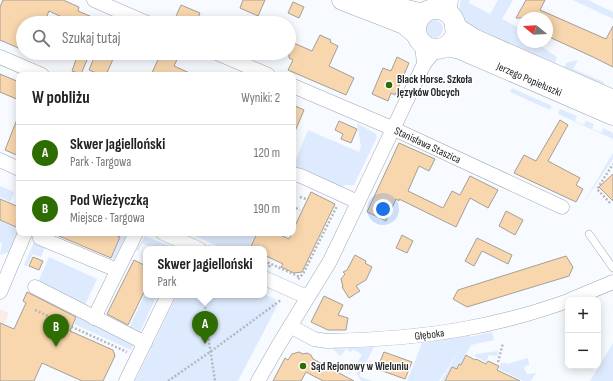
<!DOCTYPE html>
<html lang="pl">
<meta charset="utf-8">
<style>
:root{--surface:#fff;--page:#f6f6f6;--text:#222;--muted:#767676;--line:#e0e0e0;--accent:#2e6d01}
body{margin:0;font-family:"Sofia Sans Condensed",sans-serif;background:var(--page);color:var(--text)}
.controls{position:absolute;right:12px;bottom:12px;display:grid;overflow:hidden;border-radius:8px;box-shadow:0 2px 10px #0003}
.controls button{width:36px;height:36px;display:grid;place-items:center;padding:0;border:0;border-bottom:1px solid var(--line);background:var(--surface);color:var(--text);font:20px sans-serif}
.compass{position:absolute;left:517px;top:12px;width:36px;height:36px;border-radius:50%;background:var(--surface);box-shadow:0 2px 10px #0003;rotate:288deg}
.you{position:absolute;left:383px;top:209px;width:14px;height:14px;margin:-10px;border:3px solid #fff;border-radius:50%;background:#1a73e8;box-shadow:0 0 0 6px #1a73e833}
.badge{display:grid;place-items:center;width:26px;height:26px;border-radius:50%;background:var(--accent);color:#fff;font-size:13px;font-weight:700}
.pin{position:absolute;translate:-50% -33px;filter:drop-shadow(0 1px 2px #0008)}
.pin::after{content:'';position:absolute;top:21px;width:14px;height:12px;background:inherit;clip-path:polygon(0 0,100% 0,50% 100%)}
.popup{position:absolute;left:143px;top:246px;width:124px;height:52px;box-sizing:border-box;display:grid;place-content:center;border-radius:8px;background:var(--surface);filter:drop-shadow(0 1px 3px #0005);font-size:13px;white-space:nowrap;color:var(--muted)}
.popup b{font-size:15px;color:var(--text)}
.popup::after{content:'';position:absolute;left:50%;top:100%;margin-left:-8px;border:8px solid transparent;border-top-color:var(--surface)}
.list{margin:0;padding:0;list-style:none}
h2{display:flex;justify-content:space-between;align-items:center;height:52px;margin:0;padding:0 16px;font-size:17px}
h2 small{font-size:13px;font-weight:400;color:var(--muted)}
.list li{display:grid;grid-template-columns:26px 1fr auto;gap:12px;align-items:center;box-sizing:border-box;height:56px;padding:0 16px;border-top:1px solid var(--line)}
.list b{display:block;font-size:15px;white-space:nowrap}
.list p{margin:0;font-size:13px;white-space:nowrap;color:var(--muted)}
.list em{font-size:13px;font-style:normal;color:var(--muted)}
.icon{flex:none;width:22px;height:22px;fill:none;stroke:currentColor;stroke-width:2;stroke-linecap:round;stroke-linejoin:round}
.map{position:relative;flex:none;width:613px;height:381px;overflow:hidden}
.search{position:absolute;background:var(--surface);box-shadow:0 2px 10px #0003;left:16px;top:16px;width:280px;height:44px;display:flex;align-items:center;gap:10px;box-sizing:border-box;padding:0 14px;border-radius:22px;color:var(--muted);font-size:15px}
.panel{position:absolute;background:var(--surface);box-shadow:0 2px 10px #0003;left:16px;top:72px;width:280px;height:164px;border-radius:8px}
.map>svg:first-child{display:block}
</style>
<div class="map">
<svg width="613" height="381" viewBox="0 0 613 381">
<rect width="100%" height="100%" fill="#f7fafe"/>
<!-- commercial -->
<path fill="#fcece8" d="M0 309 9 313 0 334Z"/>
<!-- green -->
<path fill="#deeafd" d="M461 0H470L469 3 490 14 498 0H513L502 19 522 29 523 27V42H535L557 57 555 63 465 24C459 17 458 8 461 0Z
M573 0H588L613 12V19Z
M425 29a9 9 0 1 1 18 0a9 9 0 1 1-18 0Z
M578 60 573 69 604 82 603 85 564 68 566 63Z
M512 88 552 106 550 110 510 92Z
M560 109 577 116 575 121 584 125 586 121 594 124 592 129 602 133 603 128 613 133V139L558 114Z
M357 123 376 134 377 137 354 185H344L342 189 293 166 308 130 359 152 361 147Z
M613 153V159L582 205Z
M0 186 14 192 10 202 0 197Z
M0 221 16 228 19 222C19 232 15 257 0 254L2 244 0 242Z
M38 233H51L41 257 33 254 27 266 24 265Z
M110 233H128L115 260 111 258 120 237Z
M189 233H256L249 249H224Z
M145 236 170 246 173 249H153L142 243 138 251 136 250Z
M49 257 97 279 85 305 38 282Z
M146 292V295H157L140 332 137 334 128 330Z
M264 294 275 299 277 306 238 381H135L177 295Z
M79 312 133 345 131 350 74 324Z
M492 332 494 340 471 345 461 364H459L457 369 452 367 445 380 447 381H441L460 350 439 381H407L422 343 470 335 469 337Z
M613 343V381H590Z
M374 347 359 376 372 381H361L354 369V367L362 355 353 349 351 352 346 349 340 356 332 348Z
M498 351V356H494L489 355 486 362 474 356 476 354Z
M528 358 529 365 525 366 524 368 527 374 536 373 531 381H523L499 369 501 363H506L507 364Z"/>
<!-- building -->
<path fill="#f8d7af" stroke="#a59e96" d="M3 0H63L79 7 78 11 106 23H65L66 19 49 11 44 23H23V50L0 40V7Z
M243 0H265L258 16 240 8Z
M526 0H545L540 10 606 39 613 26V67L593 57 547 36V18H516Z
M293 2 304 7 299 18 288 13Z
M181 5 200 13 196 23H173Z
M320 35 331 40 330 42 338 46 329 66 354 78 346 95 288 70 293 60 289 58V41L312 51Z
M96 53 113 59 106 75H101L89 70Z
M161 53H180L174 66 194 75H151Z
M77 57 87 60 81 74 72 71Z
M397 57 409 63 395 95 391 93 388 101 372 94 383 68 391 71Z
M0 74 19 82V100L0 92Z
M293 105 304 110 293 136Z
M18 117 19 118V156L5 150Z
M560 120 568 125 548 161 580 178 576 185 583 189 576 202 514 173 524 155 536 161Z
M339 121 357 129 351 143 341 139 343 134 335 130Z
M399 143 435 159 429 171 419 166 408 191 443 208 452 191 460 195 470 176 498 190 488 208 470 198 456 227 399 199V201L396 199 386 221 367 212Z
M613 174V201L599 187Z
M311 192 335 204 302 272 294 273 281 267 283 264 264 255V249H250L257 233H276L289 239 292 233H293V230Z
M0 199 19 207V220L16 227 0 220Z
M506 211 523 220 515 235 499 226Z
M52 233H110L120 237 111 258Z
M402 235 413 241 407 253 396 248Z
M477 238 512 255 508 264 482 251 474 266 465 261Z
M355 255 366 261 365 263 372 267 366 280 356 286 360 291 349 298 342 287H343L341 279 345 274 343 272 347 270Z
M566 256 573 267 569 276 467 307 453 299 458 290Z
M33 257 43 261 39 270 29 266Z
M134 260 146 266V288L128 325 107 314Z
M27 292 76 317 70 331 113 350 115 356 103 381H82L42 363 34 381H0V323L14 329 26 303 23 301Z
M324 296 343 305 338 315 348 318 346 330H328L311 322Z
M299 352 303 354 307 353 311 355 313 359 354 381H323L306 372 301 381H273L285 358 288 360 292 354Z
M384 352 412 362 405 379 377 369Z
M466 355 475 360 476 359 486 364 488 361 499 366 497 370 520 381H445L452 367 457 369 459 364 461 365Z"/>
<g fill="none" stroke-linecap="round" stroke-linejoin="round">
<!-- service casing -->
<g stroke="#a3a8b1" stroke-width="8">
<path id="service" d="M589 234 613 268"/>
</g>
<!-- minor casing -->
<g stroke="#a3a8b1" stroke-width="15">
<g id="minor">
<path d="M94 0 147 23"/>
<path d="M435 9 446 0"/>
<path d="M449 14 451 0"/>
<path d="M422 44 424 64"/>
<path d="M217 53 268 75"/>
<path d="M0 57 42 75"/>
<path id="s1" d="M293 86 394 129 562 207"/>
<path d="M0 160 19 169"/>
<path d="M293 174 301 176 358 202"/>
<path d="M163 233 199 249"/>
<path d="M40 238 117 270"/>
<path d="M264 278 307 297"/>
<path d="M35 287 145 343"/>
<path d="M0 292 25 233"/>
<path d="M570 300 613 282"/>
<path d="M94 318 136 233"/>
<path id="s2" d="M290 326 314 339 327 341C370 340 420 337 463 329 498 323 534 313 568 301"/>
<path d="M126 381 168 295"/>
<path d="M258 381 278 346 330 261 424 64 436 49"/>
</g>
</g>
<!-- secondary casing -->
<g stroke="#a3a8b1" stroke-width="21">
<g id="secondary">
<path d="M342 0 404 24 416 34"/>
<path d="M379 0C393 5 409 13 424 13"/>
<circle cx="436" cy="29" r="20"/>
<path d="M455 27 474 39 613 100"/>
<path id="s3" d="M446 46 460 49 613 115"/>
</g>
</g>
<!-- path -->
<path stroke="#b5b8bc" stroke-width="2.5" stroke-dasharray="2 2" stroke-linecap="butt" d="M300 197 306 199
M610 203 597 189 613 164
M296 208 300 210
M264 261 271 264
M269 267 271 264 300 277
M298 279 303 274 337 206
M204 295 208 335 215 381
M35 310 127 352
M498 362 503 343
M168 381 210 352 281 300"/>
<!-- service -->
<use href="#service" stroke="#fff" stroke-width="7"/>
<!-- minor -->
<use href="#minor" stroke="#fff" stroke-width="14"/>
<!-- secondary -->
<use href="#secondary" stroke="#fff" stroke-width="20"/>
</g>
<!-- markers -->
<g fill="#2e6d01" stroke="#fff" stroke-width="1.5">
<circle cx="389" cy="85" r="4"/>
<circle cx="303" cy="366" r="4"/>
</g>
<g text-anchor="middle" stroke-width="3" stroke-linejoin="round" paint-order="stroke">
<!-- poi labels -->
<g font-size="11" font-weight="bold" fill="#24262a" stroke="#fff" text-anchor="start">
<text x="397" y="83">Black Horse. Szkoła<tspan x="397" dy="13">Języków Obcych</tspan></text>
<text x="311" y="370">Sąd Rejonowy w Wieluniu</text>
</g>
<!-- street labels -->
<g font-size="11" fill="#24262a" stroke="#fff">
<text dy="4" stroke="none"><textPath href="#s3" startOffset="90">Jerzego Popiełuszki</textPath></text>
<text dy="4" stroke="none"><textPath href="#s1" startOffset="147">Stanisława Staszica</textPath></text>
<text dy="4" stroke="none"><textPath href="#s2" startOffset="143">Głęboka</textPath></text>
</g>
</g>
</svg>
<div class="controls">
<button>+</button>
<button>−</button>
</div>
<svg class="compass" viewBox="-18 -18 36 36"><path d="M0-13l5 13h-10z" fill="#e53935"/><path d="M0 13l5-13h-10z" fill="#767676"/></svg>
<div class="you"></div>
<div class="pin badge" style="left:205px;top:344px">A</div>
<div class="popup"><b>Skwer Jagielloński</b>Park</div>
<div class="pin badge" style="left:56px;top:347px">B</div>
<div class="search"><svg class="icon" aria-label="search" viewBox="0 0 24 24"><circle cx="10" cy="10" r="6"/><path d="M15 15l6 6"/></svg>Szukaj tutaj</div>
<section class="panel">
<h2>W pobliżu<small>Wyniki: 2</small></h2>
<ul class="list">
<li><span class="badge">A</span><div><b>Skwer Jagielloński</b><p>Park · Targowa</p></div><em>120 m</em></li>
<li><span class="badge">B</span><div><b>Pod Wieżyczką</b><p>Miejsce · Targowa</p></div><em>190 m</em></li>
</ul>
</section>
</div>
